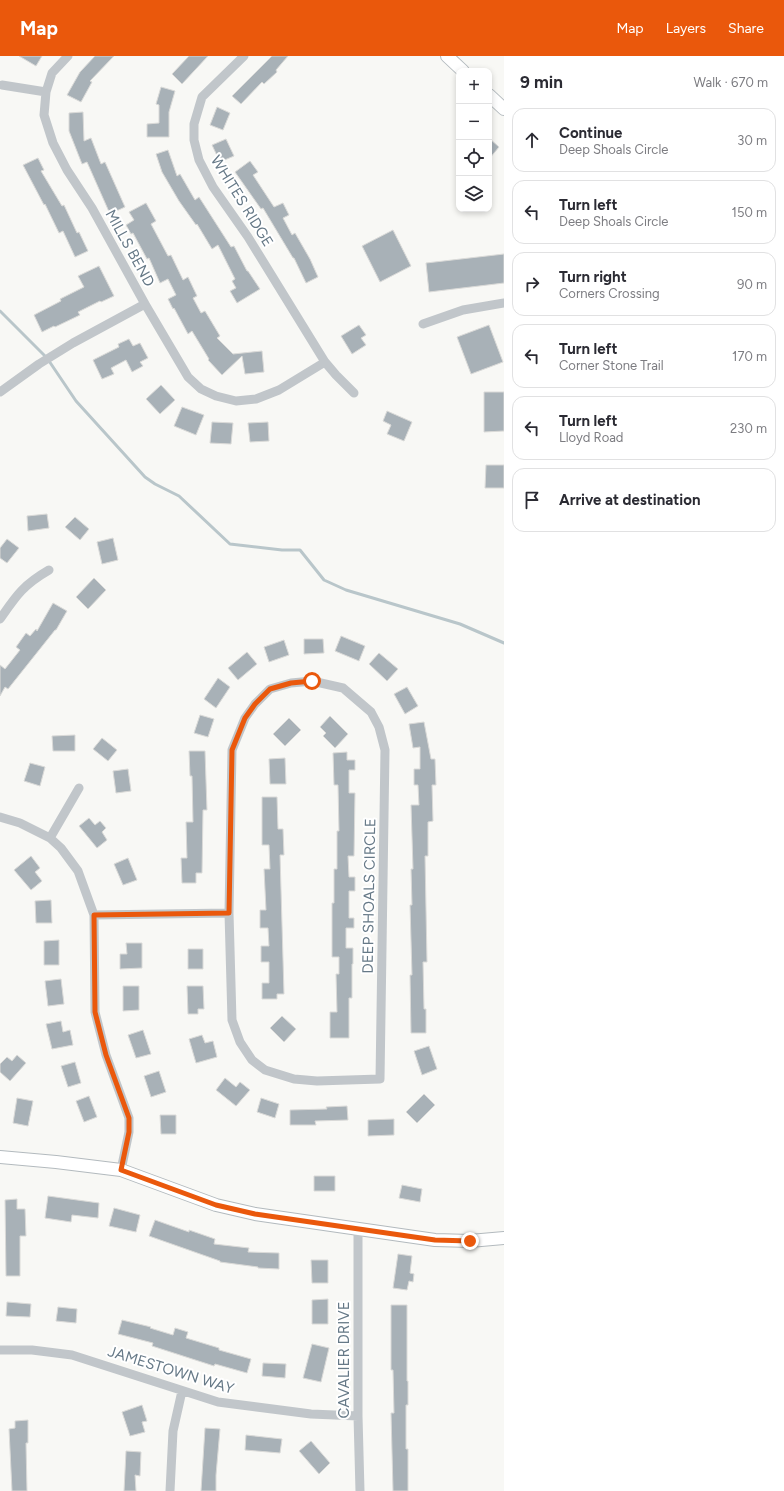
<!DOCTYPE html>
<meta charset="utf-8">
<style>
:root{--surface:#fff;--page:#f7f7f7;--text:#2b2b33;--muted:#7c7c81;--line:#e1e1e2;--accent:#ea580c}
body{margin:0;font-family:Figtree,sans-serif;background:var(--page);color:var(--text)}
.controls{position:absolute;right:12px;top:12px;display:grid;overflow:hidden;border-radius:8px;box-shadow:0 2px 6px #0003}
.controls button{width:36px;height:36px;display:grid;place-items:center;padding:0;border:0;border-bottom:1px solid var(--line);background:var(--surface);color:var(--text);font:20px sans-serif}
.stop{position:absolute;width:12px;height:12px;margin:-9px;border:3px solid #ea580c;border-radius:50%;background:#fff}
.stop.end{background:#ea580c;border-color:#fff;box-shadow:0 1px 4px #0008}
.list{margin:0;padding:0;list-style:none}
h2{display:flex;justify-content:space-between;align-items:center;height:52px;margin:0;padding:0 16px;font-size:17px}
h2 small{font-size:13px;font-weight:400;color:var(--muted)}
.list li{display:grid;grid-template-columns:26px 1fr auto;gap:12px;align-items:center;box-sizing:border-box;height:64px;margin:0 8px 8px;padding:0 8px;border:1px solid var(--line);border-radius:12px}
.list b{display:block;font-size:15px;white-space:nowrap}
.list p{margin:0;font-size:13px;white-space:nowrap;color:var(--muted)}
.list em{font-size:13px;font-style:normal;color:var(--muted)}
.icon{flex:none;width:22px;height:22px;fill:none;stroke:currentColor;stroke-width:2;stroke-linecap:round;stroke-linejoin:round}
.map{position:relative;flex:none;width:504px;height:1435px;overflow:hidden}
header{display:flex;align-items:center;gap:24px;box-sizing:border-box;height:56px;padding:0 20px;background:var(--accent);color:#fff}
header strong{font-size:19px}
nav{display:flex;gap:22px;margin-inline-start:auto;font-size:14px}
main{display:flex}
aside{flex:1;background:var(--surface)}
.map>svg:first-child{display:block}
</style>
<header>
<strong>Map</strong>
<nav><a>Map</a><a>Layers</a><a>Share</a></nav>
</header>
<main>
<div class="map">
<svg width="504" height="1435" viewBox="0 0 504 1435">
<rect width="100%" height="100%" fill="#f8f8f5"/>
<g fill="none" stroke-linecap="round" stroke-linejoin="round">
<!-- stream -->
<path stroke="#b9c6ca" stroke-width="3" d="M0 255 47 302 76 345 145 421 155 428 179 440 230 488 282 494H300L324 524 346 534 460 568 504 587"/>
</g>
<!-- building -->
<path fill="#a8b1b7" stroke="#dadad8" d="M19 0H42L36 10Z
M95 0H114L90 25 92 26 81 46 67 39 80 16Z
M189 0H208L182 28 172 18Z
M272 0H288L276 14 277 16 264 28 262 26 241 48 232 40Z
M161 31 175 35 169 56V81H147V68L159 67V49L156 48Z
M217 51 230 57 223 74 210 69Z
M83 56 84 85 91 82 101 108 105 106 125 151 110 158 87 106 82 108 69 75V57Z
M489 82 499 91 489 103Z
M226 83 234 100 220 106 212 89Z
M168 94 177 120 180 118 195 144 199 141 231 191 234 190 247 215H248L260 233 237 247 230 235 236 232 232 225 235 223 218 189 212 193 197 168 196 169 179 145 162 116 156 98Z
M38 102 44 114 41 115 62 150 64 149 77 177 79 176 88 195 75 201 63 175 59 177 45 148 44 149 23 109Z
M250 105 258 116 253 119 274 151 283 147 289 159 283 162 292 179 295 177 310 203 318 221 306 227 294 202H293L263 152 261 153 235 116Z
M146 147 156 165 151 168 168 200 171 199 183 224 188 221 197 240 193 242 201 257 205 255 220 280 217 282 233 298 262 295 264 316 245 318 242 300 222 319 208 304 209 303 192 275 188 278 174 252 173 253 168 243 176 239 168 223 160 227 149 202 147 203 133 177 131 178 126 169 134 164 129 156Z
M393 174 411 210 380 226 362 190Z
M504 198V227L429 236 426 207Z
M99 210 114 240 101 246 100 245 78 256 80 259 55 271 54 270 42 276 34 259 61 245 60 243 84 231 78 220Z
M359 269 366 279 361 282 366 289 352 298 341 280Z
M489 269 503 306 471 318 457 281Z
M129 283 133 290 140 287 148 302 140 306 143 310 132 316 126 304 111 312 114 318 102 323 93 304 119 291 118 288Z
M161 329 175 344 160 358 146 343Z
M484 336H504V375L484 376Z
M182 351 204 359 196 379 174 370Z
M387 355 412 366 404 385 387 378 391 369 383 365Z
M212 366 233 367 231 388 210 387Z
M268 366 269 385 250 386 248 367Z
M486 409H504V432H485Z
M47 458 49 472 28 475 27 460Z
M75 461 89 473 80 484 65 471Z
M113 482 118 504 102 508 97 486Z
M7 483 19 492 7 507 0 502V492Z
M94 522 106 534 88 553 76 541Z
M53 547 67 555 56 574H55L8 633 5 631 0 640V609L5 613 20 594 16 591 26 577 30 580 36 573 37 575Z
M341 580 365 590 359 605 335 595Z
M304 583H323L324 597 304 598Z
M284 584 289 599 269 606 264 591Z
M247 596 257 608 238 624 228 612Z
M379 597 398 613 387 625 369 608Z
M218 622 230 631 216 652 204 643Z
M407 631 418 650 405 658 394 638Z
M200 659 214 663 208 681 194 677Z
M330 660 348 678 335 692 323 680 326 677 320 671Z
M289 662 301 674 285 690 273 678Z
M424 666 431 703H435L436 729H432L433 765 428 766V800H425L427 906H423L424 953H426V977H411L410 919H412L410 849H412L411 813H413L411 749H419L418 729H414V713H420V691L413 692 409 668Z
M75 679V695H53L52 680Z
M102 682 117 694 108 705 93 693Z
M189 695H205L207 754H203L202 817H196V827H182L181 802H187L186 766H193L192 720H190Z
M347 696V704H355V714H349V737H355L354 800H348L349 821H355V835H349V862H354V872H346V892H353V908H352V942H349V982H330V956H337L336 918H339V901H332V847H334V813H337V775H339L338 729H334L333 697Z
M285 702 286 728H270L269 703Z
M30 707 45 711 40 730 24 725Z
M128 713 131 735 116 737 113 715Z
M262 741H277L278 773H283L284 799H280L284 938H277V943H262V927H269V906H261V890H269L268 872H260V854H266L264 813H270L269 789H262Z
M89 762 95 769 100 765 106 772 102 776 107 784 97 792 79 770Z
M31 800 40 812 35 816 42 825 31 834 14 814Z
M128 802 137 824 123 829 114 808Z
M51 844 52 867H36L35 845Z
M59 884V909H44V885Z
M126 887H142V912L120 913V898H127Z
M188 893H203V913H188Z
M61 923 64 948 48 950 45 925Z
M123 930H139V954L123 955Z
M187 930H203L204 953H198V958H188Z
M282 960 296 973 284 986 270 972Z
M61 965 63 976 70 974 73 989 52 993 46 968Z
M143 974 151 998 136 1002 128 979Z
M202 979 205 987 213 985 217 1001 196 1007 189 983Z
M429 990 437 1013 422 1019 414 995Z
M17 999 26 1007 10 1025 0 1016V1008L7 1001 12 1005Z
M75 1006 81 1027 68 1031 61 1010Z
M159 1015 166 1036 151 1041 144 1020Z
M225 1022 236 1031 240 1026 250 1034 236 1050 216 1034Z
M424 1038 435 1049 417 1067 406 1056Z
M89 1040 97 1061 84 1066 76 1045Z
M17 1042 33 1045 28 1070 13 1067Z
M261 1042 279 1048 275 1062 257 1056Z
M347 1050 348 1064 315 1065 316 1069H290V1054L327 1053 326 1051Z
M160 1059H176V1078H161Z
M394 1063V1079L368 1080V1064Z
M314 1120H335V1135H314Z
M402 1129 422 1133 420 1146 399 1142Z
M48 1140 99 1147 98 1162 72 1159 71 1166 45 1162Z
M17 1143V1153H25L26 1180H20V1220H6L5 1144Z
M114 1152 140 1159 136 1176 109 1170Z
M155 1164 189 1176V1174L215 1183 214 1188 249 1192 248 1196 279 1197V1213L258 1212V1211L220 1206V1205L149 1180Z
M398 1198 412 1200 410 1217 414 1218 413 1226 409 1225 407 1234 393 1232Z
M311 1204H328V1227H312Z
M328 1243V1268H312V1244Z
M7 1246 31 1248 30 1261 6 1260Z
M391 1249H407V1325H408V1349H406V1393H408V1435H393L391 1357H394L393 1314H391Z
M58 1251 77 1253 76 1267 56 1265Z
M122 1264 151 1271 150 1272 173 1279 175 1272 188 1276 186 1282 219 1292V1294L251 1303 247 1317 215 1308 214 1310 152 1290 153 1287 118 1278Z
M312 1288 329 1292 321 1326 303 1322Z
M263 1307 286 1308 285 1322 262 1320Z
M142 1349 147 1365 142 1366 145 1376 130 1380 122 1356Z
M28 1364V1387H26L27 1435H12L9 1373 15 1372V1365Z
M205 1372 220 1373 216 1419V1435H201Z
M246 1379 282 1383 280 1397 245 1394Z
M311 1385 330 1407 319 1418 299 1395Z
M126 1395 141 1396 140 1420 135 1419 136 1435H124Z"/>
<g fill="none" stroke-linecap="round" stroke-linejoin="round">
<!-- secondary casing -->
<g stroke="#b3babe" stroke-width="14">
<path id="secondary" d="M447 0 463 15
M489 39 504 53
M0 1101 56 1106 121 1114 216 1149 255 1158 435 1184 470 1185 504 1182"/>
</g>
<!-- street -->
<path stroke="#c1c6ca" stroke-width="9" d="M2 29 46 36
M145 248 188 321 201 333 216 340 236 345 256 343 279 334 325 306 248 181 213 131 199 104 194 84V68L202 41 244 0
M423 268 463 254 504 247
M325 306 336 319 354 337
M0 336 39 308 73 287 145 248 92 152 67 114 53 87 44 59 46 36 52 17 68 0
M0 563C16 540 23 529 49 514
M312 625 343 632 371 656 379 671 385 694 380 1023 317 1025 294 1023 265 1014 252 1004 240 986 232 964 229 857 232 694 245 662 255 648 270 633 291 627Z
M0 761 20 767 50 782 61 792 78 815 94 859 95 956 106 999 129 1062V1076L121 1114
M50 782 79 732
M94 859 229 857
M358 1173V1360L360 1435
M0 1294H32L72 1299 218 1346 311 1358 358 1360
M170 1435 173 1375 182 1335"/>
<!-- secondary -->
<use href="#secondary" stroke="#fff" stroke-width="12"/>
</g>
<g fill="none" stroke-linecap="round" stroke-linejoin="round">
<!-- route -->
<path stroke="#ea580c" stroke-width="5" d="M312 625 291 627 270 633 255 648 245 662 232 694 229 857 94 859 95 956 106 999 129 1062V1076L121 1114 216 1149 255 1158 435 1184 470 1185"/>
</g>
<g text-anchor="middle" stroke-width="4" stroke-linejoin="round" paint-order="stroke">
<!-- street labels -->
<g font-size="15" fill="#667987" stroke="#fff">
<text transform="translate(242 145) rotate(58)" y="5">WHITES RIDGE</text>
<text transform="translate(130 192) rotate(61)" y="5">MILLS BEND</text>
<text transform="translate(369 840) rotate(-89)" y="5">DEEP SHOALS CIRCLE</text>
<text transform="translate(344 1304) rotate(-90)" y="5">CAVALIER DRIVE</text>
<text transform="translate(171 1314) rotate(17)" y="5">JAMESTOWN WAY</text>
</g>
</g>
</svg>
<div class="controls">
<button>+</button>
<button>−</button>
<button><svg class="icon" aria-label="locate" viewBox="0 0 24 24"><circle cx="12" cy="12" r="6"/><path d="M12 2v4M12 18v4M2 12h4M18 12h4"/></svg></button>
<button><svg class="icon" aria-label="layers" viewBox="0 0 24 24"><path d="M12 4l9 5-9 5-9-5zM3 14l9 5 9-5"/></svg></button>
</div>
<div class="stop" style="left:312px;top:625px"></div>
<div class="stop end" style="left:470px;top:1185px"></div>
</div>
<aside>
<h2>9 min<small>Walk · 670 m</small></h2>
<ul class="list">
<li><svg class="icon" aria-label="ahead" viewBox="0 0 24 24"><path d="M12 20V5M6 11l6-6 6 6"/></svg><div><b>Continue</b><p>Deep Shoals Circle</p></div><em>30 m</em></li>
<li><svg class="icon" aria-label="left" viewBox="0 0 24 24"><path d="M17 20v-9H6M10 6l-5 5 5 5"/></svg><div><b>Turn left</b><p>Deep Shoals Circle</p></div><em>150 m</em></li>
<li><svg class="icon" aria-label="right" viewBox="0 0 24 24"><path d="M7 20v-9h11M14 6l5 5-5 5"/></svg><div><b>Turn right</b><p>Corners Crossing</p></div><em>90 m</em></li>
<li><svg class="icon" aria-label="left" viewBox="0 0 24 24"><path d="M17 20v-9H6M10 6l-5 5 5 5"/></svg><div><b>Turn left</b><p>Corner Stone Trail</p></div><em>170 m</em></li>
<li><svg class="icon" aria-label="left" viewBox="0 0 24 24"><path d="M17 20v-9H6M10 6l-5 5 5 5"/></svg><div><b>Turn left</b><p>Lloyd Road</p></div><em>230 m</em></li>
<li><svg class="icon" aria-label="arrive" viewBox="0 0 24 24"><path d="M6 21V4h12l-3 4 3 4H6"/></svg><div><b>Arrive at destination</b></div></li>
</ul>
</aside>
</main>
